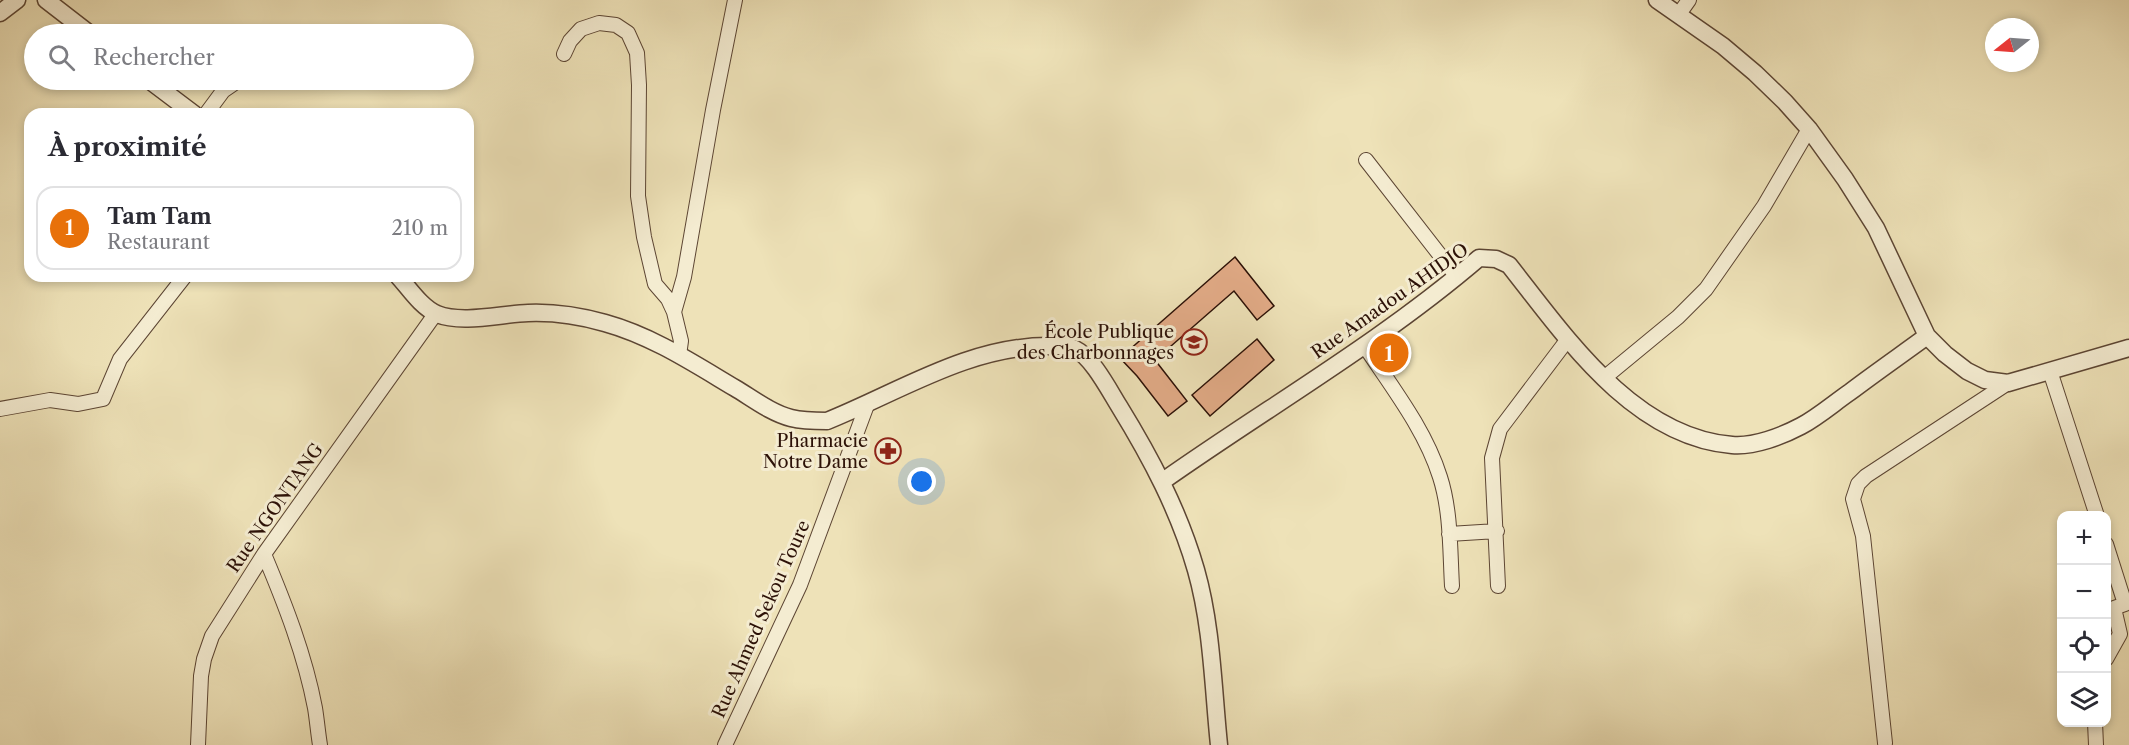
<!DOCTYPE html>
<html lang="fr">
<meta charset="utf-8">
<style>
:root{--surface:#fff;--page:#f7f7f7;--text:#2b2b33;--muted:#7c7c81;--line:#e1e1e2;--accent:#b45309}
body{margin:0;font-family:"Libre Caslon Text",serif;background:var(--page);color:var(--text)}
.controls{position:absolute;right:18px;bottom:18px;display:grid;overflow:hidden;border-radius:12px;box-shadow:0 3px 9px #0003}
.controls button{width:54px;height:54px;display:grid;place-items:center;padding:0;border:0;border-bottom:2px solid var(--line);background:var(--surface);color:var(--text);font:30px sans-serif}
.compass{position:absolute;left:1985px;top:18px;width:54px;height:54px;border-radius:50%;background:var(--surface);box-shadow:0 3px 9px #0003;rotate:253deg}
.you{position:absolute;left:922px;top:482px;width:21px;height:21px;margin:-15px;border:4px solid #fff;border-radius:50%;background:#1a73e8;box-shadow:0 0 0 9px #1a73e833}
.badge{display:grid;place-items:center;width:39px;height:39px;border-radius:50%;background:var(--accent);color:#fff;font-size:20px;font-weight:700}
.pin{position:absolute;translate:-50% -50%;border:3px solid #fff;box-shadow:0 2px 6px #0006}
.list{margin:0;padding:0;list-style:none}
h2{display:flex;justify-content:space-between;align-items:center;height:78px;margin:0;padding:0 24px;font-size:26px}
h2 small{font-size:20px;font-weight:400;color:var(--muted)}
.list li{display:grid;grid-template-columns:39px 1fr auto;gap:18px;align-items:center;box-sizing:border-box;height:84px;margin:0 12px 12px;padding:0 12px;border:2px solid var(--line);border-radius:18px}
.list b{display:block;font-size:22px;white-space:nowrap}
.list p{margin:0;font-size:20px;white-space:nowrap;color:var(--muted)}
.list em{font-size:20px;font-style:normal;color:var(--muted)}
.icon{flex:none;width:33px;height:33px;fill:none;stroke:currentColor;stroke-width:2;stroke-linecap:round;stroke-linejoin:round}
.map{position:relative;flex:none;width:2129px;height:745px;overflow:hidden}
.search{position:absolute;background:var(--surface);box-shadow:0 3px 9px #0003;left:24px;top:24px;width:450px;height:66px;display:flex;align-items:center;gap:15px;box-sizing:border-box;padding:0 21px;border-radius:33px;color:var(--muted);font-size:22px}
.panel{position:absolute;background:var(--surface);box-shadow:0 3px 9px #0003;left:24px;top:108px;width:450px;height:174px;border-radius:18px}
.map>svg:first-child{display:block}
</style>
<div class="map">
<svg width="2129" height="745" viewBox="0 0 2129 745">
<rect width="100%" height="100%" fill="#eee2b8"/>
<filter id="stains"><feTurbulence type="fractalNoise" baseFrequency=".00333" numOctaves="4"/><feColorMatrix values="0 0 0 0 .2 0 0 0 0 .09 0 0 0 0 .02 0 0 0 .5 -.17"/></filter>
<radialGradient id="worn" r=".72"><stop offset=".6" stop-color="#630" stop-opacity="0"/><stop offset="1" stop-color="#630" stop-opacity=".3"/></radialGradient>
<!-- building -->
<path fill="#e2ab87" stroke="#2c1107" stroke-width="1.5" d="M1235 257 1274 306 1257 320 1234 291 1155 360 1187 401 1168 416 1137 376 1120 358Z
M1257 339 1274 360 1210 416 1192 395Z"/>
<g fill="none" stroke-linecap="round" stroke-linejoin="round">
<!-- minor casing -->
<g stroke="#5c4533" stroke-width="16">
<path id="minor" d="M1679 14 1689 0
M564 54 570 41 581 29 599 23 616 25 628 33 637 53 639 85 638 196 644 237 655 284 668 299 674 312
M206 114 223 91 239 80
M1366 160 1457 277
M1364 345C1391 386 1425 429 1440 477 1451 511 1450 551 1452 586
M679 355 681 341 674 312 684 277 713 110 735 0
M2050 371 2097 516
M1604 378 1678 317 1706 289 1764 206 1809 129
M0 409 50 400 78 404 103 399 120 359 185 276
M1449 534 1497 531
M2106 544 2125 604 2114 608 2120 634 2106 659
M264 554C285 604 305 655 315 708 317 720 318 733 320 745
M1498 586 1492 458 1500 429 1568 339
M2095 722 2096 745
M1885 743 1863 536 1853 499 1858 484 1866 476 2008 383
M198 745 201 676 204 659 212 636 264 554 436 313
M725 745 800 585 867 405"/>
</g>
<!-- tertiary casing -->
<g stroke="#5c4533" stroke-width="19">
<path id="tertiary" d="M46 0 90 34
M1657 0 1723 46 1755 73 1785 102 1809 129 1845 179 1876 228 1927 336 1945 354 1967 371 1985 380 2008 383 2129 348
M0 13 17 0
M149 80 194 114
M398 276C409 288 421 307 437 314 462 324 501 314 528 313 553 312 580 316 605 323 652 336 693 363 735 388 752 398 771 413 791 418 803 421 815 421 827 421 899 392 969 346 1048 346 1056 346 1069 345 1075 349 1092 357 1109 390 1119 406 1151 458 1179 511 1196 570 1212 626 1213 687 1219 745
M1163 481C1268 407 1381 342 1479 258L1496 259 1509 265C1565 336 1633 437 1732 445 1754 447 1782 436 1801 426 1818 417 1834 403 1850 392 1875 373 1901 355 1927 336"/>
</g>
<!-- minor -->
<use href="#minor" stroke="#f4ecd1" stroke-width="14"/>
<!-- tertiary -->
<use href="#tertiary" stroke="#f4ecd1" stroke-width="16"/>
</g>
<!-- icons -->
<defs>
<g id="school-ring" transform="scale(1.35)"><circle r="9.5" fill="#f4ecd1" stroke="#8f2418" stroke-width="1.5"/><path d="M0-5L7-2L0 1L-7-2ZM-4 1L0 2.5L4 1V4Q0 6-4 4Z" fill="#8f2418"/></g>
<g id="pharmacy-ring" transform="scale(1.35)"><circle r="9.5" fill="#f4ecd1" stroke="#8f2418" stroke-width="1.5"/><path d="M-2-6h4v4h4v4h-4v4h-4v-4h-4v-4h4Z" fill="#8f2418"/></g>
</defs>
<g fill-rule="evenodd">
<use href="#school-ring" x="1194" y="342"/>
<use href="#pharmacy-ring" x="888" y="451"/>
</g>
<g text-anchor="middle" stroke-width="6" stroke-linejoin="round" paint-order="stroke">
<!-- street labels -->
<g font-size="18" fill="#2c1107" stroke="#f4ecd1">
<text transform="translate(1390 301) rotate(-35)" y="6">Rue Amadou AHIDJO</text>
<text transform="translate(275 508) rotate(-55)" y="6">Rue NGONTANG</text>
<text transform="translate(761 619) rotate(-66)" y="6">Rue Ahmed Sekou Toure</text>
</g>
<!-- poi labels -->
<g font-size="18" fill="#2c1107" stroke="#f4ecd1" text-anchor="end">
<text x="1174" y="338">École Publique<tspan x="1174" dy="21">des Charbonnages</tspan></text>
<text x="868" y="447">Pharmacie<tspan x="868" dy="21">Notre Dame</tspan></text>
</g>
</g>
<rect width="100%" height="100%" filter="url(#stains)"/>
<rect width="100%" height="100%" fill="url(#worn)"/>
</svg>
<div class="controls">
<button>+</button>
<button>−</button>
<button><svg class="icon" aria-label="locate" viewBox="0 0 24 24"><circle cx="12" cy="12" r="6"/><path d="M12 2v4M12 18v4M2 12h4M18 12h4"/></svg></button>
<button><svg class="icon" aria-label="layers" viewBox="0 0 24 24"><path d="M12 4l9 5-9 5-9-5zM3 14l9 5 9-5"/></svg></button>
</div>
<svg class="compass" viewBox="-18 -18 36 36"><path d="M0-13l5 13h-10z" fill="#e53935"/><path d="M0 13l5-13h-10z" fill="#7c7c81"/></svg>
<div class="you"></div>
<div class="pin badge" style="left:1389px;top:353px;background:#e8710a">1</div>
<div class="search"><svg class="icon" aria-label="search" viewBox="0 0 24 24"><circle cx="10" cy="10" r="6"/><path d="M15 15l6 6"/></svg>Rechercher</div>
<section class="panel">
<h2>À proximité<small></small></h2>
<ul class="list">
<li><span class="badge" style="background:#e8710a">1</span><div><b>Tam Tam</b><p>Restaurant</p></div><em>210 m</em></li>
</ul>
</section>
</div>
